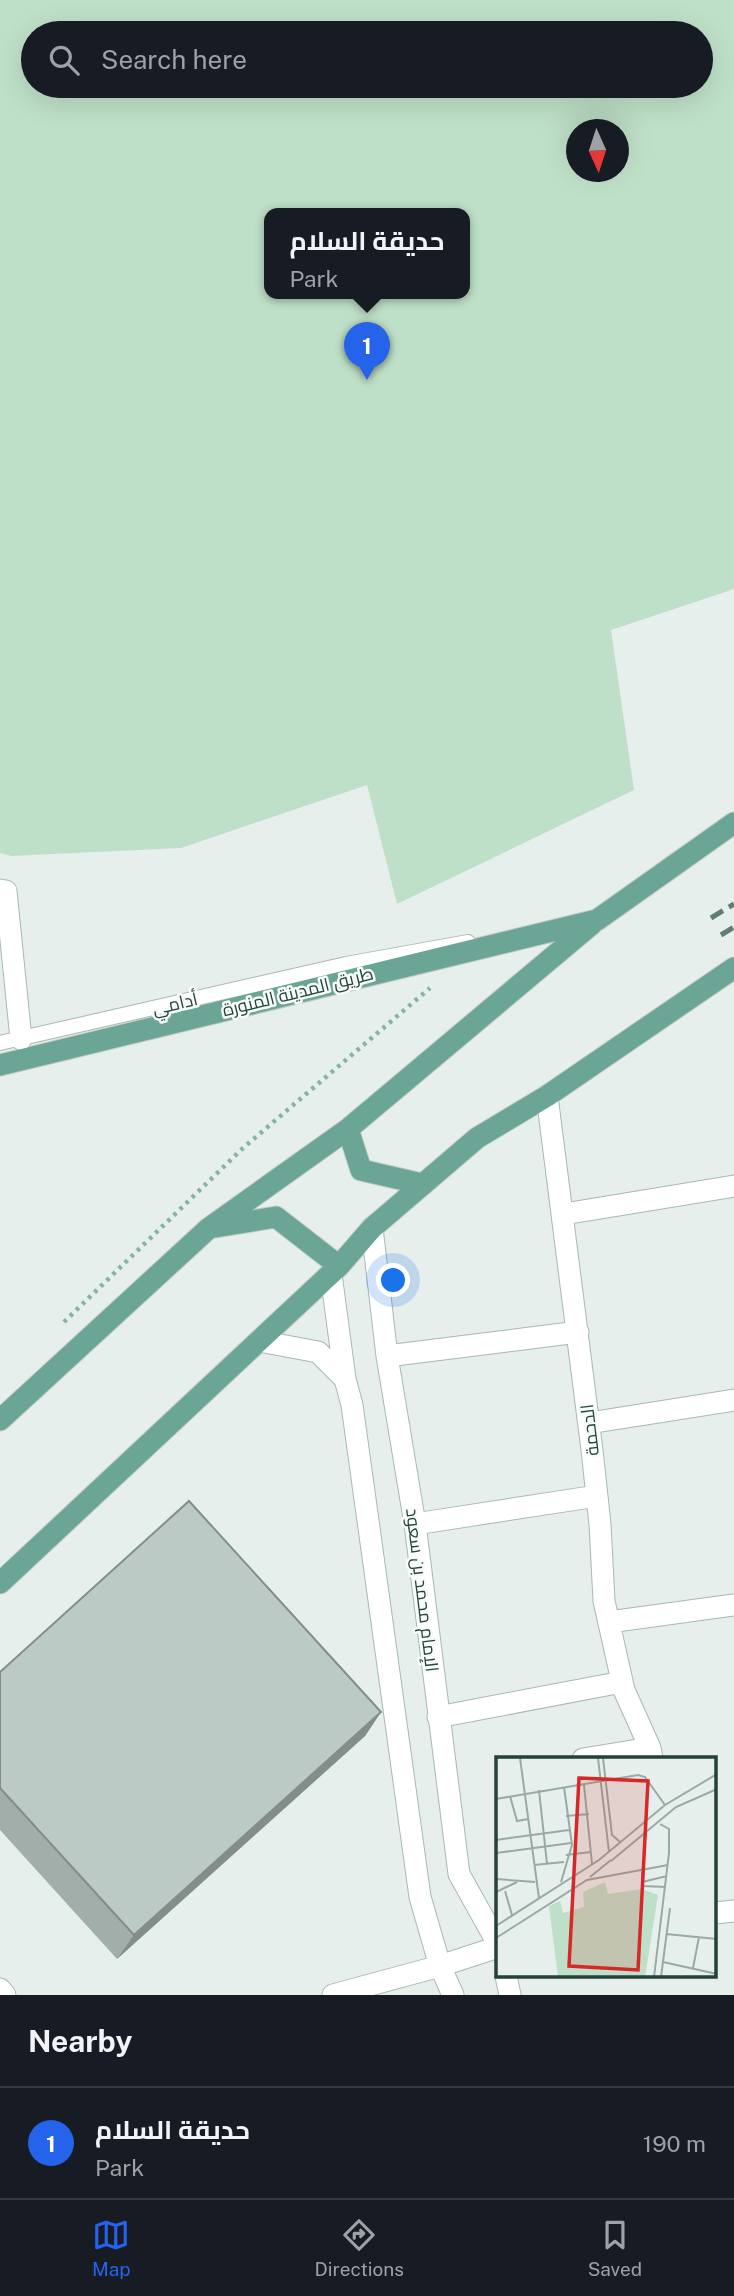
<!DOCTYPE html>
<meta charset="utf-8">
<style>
:root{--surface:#171b24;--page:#20242c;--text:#f1f3f6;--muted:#9ea1a6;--line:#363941;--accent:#2563eb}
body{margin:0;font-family:"Public Sans",Cairo,sans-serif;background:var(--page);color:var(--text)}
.compass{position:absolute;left:566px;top:119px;width:63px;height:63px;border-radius:50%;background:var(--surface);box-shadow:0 7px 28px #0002;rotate:177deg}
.you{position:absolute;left:394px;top:1281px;width:24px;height:24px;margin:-18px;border:5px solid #fff;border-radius:50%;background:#1a73e8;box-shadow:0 0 0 10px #1a73e833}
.badge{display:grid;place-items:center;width:46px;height:46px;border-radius:50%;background:var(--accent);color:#fff;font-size:23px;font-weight:700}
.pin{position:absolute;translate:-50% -58px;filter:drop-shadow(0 2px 4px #0008)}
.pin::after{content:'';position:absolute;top:37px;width:24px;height:21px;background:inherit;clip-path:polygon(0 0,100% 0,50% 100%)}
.popup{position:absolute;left:264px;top:208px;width:206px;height:91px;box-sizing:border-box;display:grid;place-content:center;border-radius:14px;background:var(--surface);filter:drop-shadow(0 2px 5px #0005);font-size:23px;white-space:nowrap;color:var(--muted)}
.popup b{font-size:26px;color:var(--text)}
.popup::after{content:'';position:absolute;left:50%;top:100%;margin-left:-14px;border:14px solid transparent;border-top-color:var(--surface)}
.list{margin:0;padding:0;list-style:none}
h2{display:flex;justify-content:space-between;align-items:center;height:91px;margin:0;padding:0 28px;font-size:30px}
h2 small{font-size:23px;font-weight:400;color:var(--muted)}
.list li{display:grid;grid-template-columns:46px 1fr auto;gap:21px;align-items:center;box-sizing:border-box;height:112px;padding:0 28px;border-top:2px solid var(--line)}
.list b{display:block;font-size:26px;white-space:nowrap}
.list p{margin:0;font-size:23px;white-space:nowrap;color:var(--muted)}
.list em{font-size:23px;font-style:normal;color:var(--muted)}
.icon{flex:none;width:38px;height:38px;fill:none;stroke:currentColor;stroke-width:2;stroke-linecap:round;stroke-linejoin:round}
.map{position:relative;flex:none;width:734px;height:1995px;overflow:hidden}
.search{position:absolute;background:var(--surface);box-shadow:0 7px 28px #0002;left:21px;right:21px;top:21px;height:77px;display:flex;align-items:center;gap:18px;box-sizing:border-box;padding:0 24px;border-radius:38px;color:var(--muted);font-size:26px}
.sheet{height:203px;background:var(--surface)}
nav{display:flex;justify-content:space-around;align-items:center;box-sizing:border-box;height:98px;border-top:2px solid var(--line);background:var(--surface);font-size:19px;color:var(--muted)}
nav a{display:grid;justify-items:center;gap:4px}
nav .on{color:var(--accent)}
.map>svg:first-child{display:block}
</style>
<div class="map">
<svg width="734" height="1995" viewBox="0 0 734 1995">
<rect width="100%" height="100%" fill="#e6efeb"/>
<!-- green -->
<path fill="#bfe0c8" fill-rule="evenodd" d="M0 0H734V589L611 630 634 790 397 904 367 785 181 848 11 856 0 853ZM33 33H701V86H33ZM576 130H618V172H576ZM269 214H465V294H269Z"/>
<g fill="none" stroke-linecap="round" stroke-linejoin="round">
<!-- lane casing -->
<g stroke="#a8b8b2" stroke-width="16">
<path id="lane" d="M0 1043 346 964 468 942"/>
</g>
<!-- street casing -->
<g stroke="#a8b8b2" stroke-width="23">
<path id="street" d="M0 890 6 891 21 1039
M547 1096 592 1450 600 1524 604 1601 624 1690 650 1748 652 1759
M564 1214 734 1186
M372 1228 387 1356 415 1524 459 1874 498 1944
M331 1274 345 1379
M259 1341 318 1352 345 1379 352 1405 420 1897 440 1966
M387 1356 578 1332
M589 1423 734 1400
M415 1524 597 1496
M609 1622 734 1605
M438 1717 622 1682
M583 1759 650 1748
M715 1913 734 1911
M0 1989 5 1995
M333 1995 440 1966 498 1947"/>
</g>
<!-- secondary casing -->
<g stroke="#a4bbb3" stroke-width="23">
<path id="secondary" d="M440 1966 453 1995
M506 1976 510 1995"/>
</g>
<!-- primary casing -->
<g stroke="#c2cac8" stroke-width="23">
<path id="primary" d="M0 1065 597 920 734 823
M422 1184 361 1170 348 1129 592 924
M215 1227 276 1217 339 1266
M0 1420 209 1228 348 1129
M0 1583 339 1266 372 1228 477 1138 547 1096 734 968"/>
</g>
<!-- path -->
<path stroke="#86b3a5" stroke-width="4.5" stroke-dasharray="3.5 5" stroke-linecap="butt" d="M64 1322 243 1148 430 988"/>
<!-- lane -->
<use href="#lane" stroke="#fff" stroke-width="14"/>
<!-- street -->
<use href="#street" stroke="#fff" stroke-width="21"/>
<!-- secondary -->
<use href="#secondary" stroke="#fff" stroke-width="21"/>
<!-- primary -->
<use href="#primary" stroke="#6aa596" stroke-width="21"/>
<!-- rail -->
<path stroke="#5f7d75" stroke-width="5" stroke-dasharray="14 7" stroke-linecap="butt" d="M711 918 734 904
M721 935 734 927"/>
</g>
<!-- wall -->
<path fill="#a1aea9" d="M0 1672 381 1712 365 1736 117 1959 0 1830Z"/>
<!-- shaded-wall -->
<path fill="#838d89" d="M381 1712 365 1736 117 1959 134 1935Z"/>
<!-- building -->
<path fill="#bbcac4" stroke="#838d89" stroke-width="2" d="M189 1501 381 1712 134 1935 0 1788V1672Z"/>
<g text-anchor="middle" stroke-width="5" stroke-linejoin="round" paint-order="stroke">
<!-- street labels -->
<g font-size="18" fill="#24423a" stroke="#f7fbf9">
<text transform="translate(298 992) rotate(-14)" y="6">طريق المدينة المنورة</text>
<text transform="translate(175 1004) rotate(-13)" y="6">أدامي</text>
<text transform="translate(590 1430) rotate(-97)" y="6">الدحمة</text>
<text transform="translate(422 1590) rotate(83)" y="6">الإمام محمد بن سعود</text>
</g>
</g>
<!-- overview -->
<g transform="translate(496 1757)">
<rect width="220" height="220" fill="#e6efeb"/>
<path d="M109 125 112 137 146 132 162 138 149 220H62L53 149 64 144 67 156 88 150 87 135Z" fill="#bfe0c8"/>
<path fill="none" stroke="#98aaa4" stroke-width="2" d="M24 1 43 141M102 1 113 95M107 1 116 78 124 85M88 28 96 107M43 33 51 107M14 39 21 64 32 62M0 42 142 18 149 20 169 48M70 59 93 57M0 83 73 73M0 96 75 86M70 98 95 95M115 104 180 50 221 32M38 108 68 105M146 115V129L170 130M94 120 115 103M0 122 39 125M65 125 76 88 68 30M146 125 171 119M9 134 16 158M0 135 21 125M0 169 103 103 169 48 221 17M170 177 221 182M0 181 91 123 172 108M167 205 221 217M197 211 203 180M158 220 173 96V72L164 67M165 220 174 151"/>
<path fill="#d62828" fill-opacity="0.15" stroke="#d62828" stroke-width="3.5" d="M83 21 152 24 142 213 73 209Z"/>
<rect width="220" height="220" fill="none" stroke="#24423a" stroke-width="3.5"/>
</g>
</svg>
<svg class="compass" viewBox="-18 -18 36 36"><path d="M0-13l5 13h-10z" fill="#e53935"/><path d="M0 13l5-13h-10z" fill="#9ea1a6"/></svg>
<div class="you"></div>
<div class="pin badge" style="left:367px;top:380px">1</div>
<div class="popup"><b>حديقة السلام</b>Park</div>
<div class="search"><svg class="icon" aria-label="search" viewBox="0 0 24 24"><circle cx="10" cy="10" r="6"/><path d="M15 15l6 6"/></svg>Search here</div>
</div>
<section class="sheet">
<h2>Nearby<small></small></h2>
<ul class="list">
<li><span class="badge">1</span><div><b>حديقة السلام</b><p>Park</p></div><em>190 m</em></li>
</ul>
</section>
<nav>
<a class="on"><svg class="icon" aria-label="map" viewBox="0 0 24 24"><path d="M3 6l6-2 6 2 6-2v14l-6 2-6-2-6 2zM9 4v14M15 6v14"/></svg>Map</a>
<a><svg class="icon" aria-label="directions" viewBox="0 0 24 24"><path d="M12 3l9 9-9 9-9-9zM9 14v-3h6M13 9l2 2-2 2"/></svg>Directions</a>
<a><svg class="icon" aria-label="saved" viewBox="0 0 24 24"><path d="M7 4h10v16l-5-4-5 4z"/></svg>Saved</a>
</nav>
